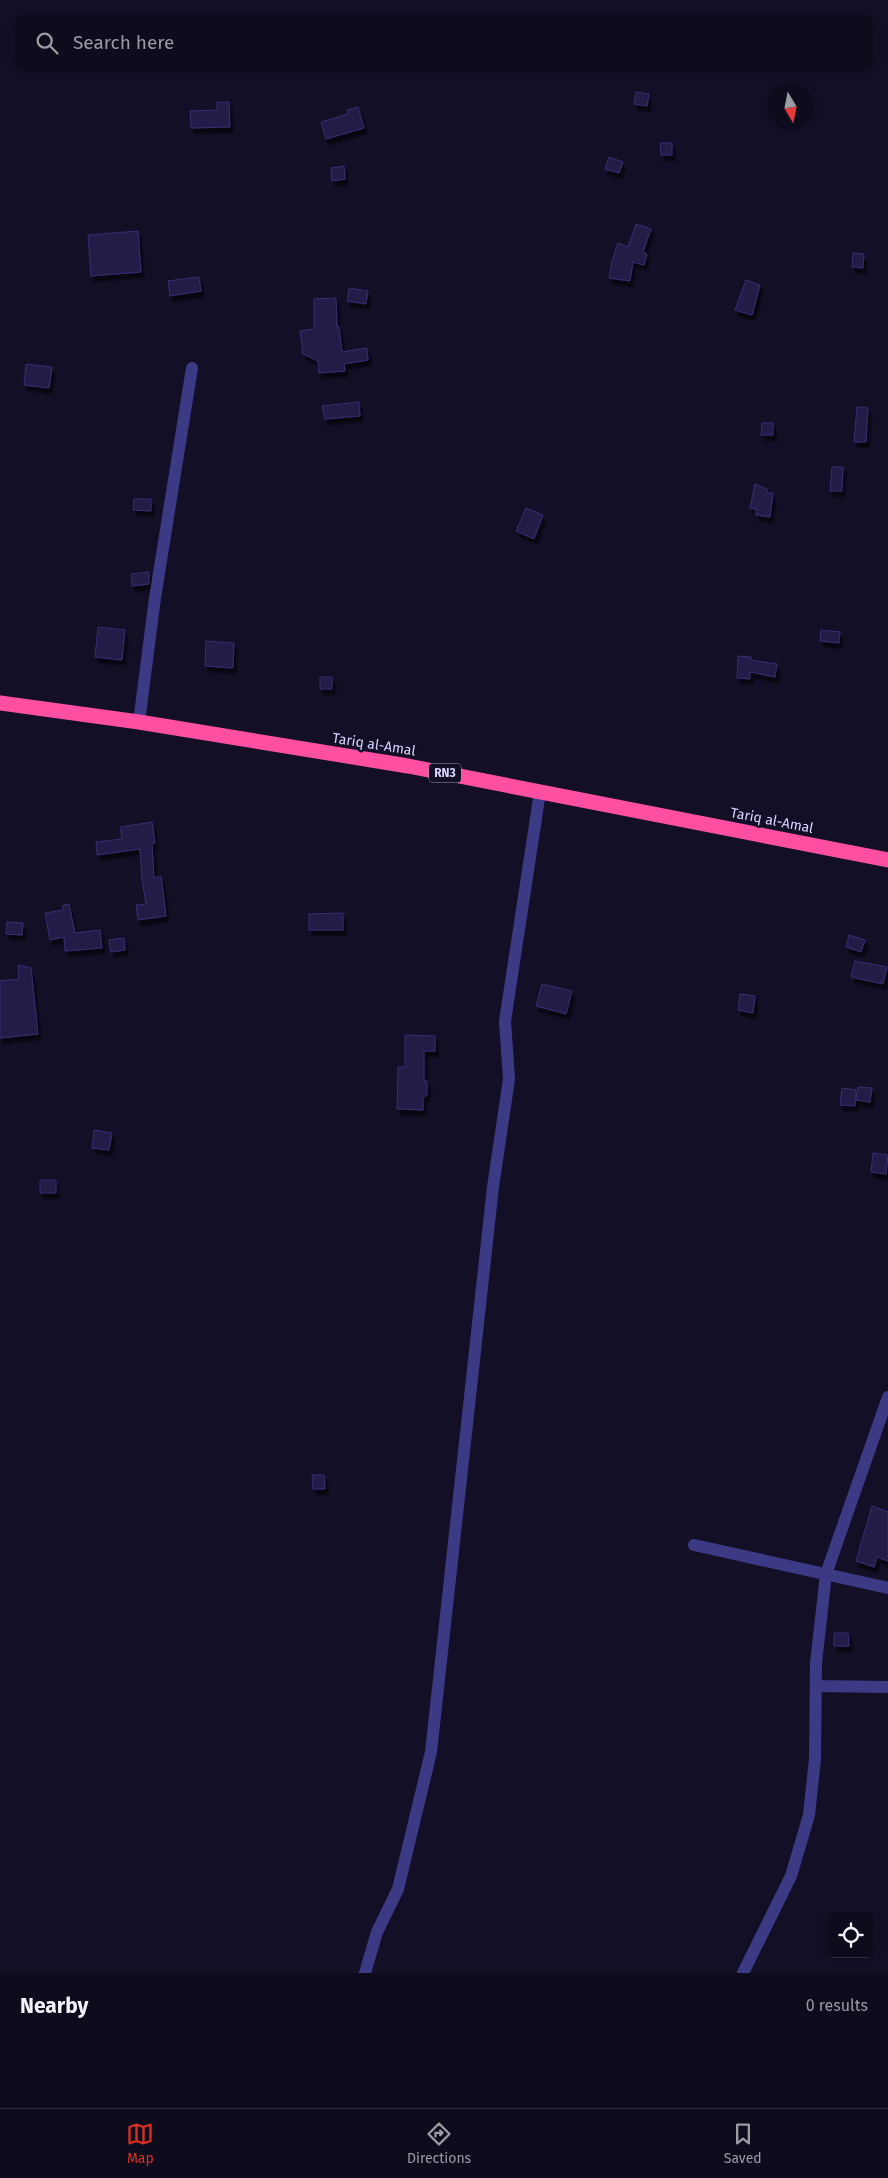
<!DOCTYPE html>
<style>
:root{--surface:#0e0b1c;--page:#1c1929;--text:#f1f3f6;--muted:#9b9ba3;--line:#2e2b3b;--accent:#d93025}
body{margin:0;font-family:"Fira Sans",sans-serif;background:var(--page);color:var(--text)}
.controls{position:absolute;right:15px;bottom:15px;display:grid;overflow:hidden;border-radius:5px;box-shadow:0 2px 8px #0003}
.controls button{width:45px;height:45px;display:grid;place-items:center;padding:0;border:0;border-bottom:1px solid var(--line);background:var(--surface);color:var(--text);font:25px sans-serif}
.compass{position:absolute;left:768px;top:85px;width:45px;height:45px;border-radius:50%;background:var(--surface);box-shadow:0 2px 8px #0003;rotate:170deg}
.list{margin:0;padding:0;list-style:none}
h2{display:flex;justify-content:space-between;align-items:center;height:65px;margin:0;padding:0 20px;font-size:21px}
h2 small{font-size:16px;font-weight:400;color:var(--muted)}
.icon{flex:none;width:28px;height:28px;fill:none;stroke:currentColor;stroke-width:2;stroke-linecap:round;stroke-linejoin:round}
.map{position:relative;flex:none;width:888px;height:1973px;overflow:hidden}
.search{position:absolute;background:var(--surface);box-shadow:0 2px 8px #0003;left:15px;right:15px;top:15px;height:55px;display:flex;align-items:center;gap:12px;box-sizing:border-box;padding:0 18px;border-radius:5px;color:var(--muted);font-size:19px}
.sheet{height:135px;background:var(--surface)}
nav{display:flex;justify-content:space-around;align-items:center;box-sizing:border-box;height:70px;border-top:1px solid var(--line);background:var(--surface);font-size:14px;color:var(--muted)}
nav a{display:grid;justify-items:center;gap:2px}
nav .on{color:var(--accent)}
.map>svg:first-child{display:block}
</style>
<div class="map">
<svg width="888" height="1973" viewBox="0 0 888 1973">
<defs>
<filter id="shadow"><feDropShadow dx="3" dy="5.5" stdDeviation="1" flood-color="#0009"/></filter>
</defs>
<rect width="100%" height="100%" fill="#130f26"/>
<!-- building -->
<path fill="#241b47" stroke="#3b2d73" filter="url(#shadow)" d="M636 92 649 94 647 106 634 104Z
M217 102H229L230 127 191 128 190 111 217 110Z
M358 107 364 128 326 139 321 122 348 114 347 110Z
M660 143H672V155H661Z
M609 157 623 162 619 173 605 169Z
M344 166 345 179 332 181 331 168Z
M636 224 651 229 643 252 647 254 644 265 633 262 630 281 609 278 612 261 618 243 628 247Z
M138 231 141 272 91 276 88 235Z
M853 253 864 254 863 268 852 267Z
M199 277 201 291 170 296 168 281Z
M746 280 760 285 752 315 735 310Z
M349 288 368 291 366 304 347 301Z
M336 298 337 327H339L342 352 367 348 368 360 344 364 345 371 319 373 318 361 303 354 300 331 314 329V299Z
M26 364 52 367 49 388 24 385Z
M359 402 360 416 325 419 322 406Z
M857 407 868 408 866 442H854Z
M762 423H773V435H761Z
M832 467H843L842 491H830Z
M755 484 767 489V493H773L770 517 756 515V509L750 508Z
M134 499H151V511L133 510Z
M526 508 543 515 534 539 516 531Z
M149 572V584L132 586 131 574Z
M98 627 125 630 122 660 95 657Z
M821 630 840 632 839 643 820 641Z
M206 641 234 643 233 668 205 666Z
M738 656 751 657V660L777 664 775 677 750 672V679L737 678Z
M320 677H332V689H320Z
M152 822 155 843 152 844 154 878 161 876 166 916 138 920 136 905 146 904 142 880 140 849 97 855 96 842 122 839 120 827Z
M69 904 75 933 100 930 102 948 65 951 64 937 50 940 45 913 63 910V905Z
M343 913V930H309V914Z
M7 922 23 923 22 935 6 934Z
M849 935 865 940 861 952 846 947Z
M124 938 125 950 111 952 109 940Z
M855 961 887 967 883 984 851 977Z
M18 965 31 968 38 1034 0 1038V981L19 979Z
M542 984 572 991 566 1014 536 1006Z
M740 994 755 996 753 1013 738 1010Z
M405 1035 435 1036V1051H424V1081H427V1095L423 1097V1110L397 1109 398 1067H405Z
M858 1087 872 1088 870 1102 856 1100Z
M842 1088 856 1090 855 1106 840 1105Z
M94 1130 112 1133 109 1150 92 1148Z
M873 1153 888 1155 886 1174 871 1172Z
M40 1180H56V1193H40Z
M312 1475H324L325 1489H313Z
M872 1506 888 1512V1561L877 1557 874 1567 856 1561Z
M834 1633H848L849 1646H834Z"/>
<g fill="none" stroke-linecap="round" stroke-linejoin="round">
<!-- street -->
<path stroke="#3d3a85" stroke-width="12" d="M139 722 155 598 192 368
M694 1545 888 1588
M816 1686 888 1687
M365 1973 377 1932 398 1889 431 1752 493 1187 509 1079 505 1021 540 792
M743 1973 791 1876 809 1815 815 1759 816 1663 826 1574 888 1397"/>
<!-- highway -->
<path stroke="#ff4fa3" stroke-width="15" d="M0 703 139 722 408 766 888 860"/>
</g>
<g text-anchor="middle" stroke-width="5" stroke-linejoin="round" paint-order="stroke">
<!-- shield labels -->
<rect fill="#130f26" stroke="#9e99be" stroke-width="1" x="429" y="763.5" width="32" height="19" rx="4"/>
<g font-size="12" font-weight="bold" fill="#d9d4ff">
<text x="445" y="777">RN3</text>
</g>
<!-- street labels -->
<g font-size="14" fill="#d9d4ff" stroke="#130f26">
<text transform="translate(374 744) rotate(9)" y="5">Tariq al-Amal</text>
<text transform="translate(772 820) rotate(11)" y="5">Tariq al-Amal</text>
</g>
</g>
</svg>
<div class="controls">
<button><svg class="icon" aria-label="locate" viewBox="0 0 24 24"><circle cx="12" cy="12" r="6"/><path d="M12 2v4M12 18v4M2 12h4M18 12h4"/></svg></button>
</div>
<svg class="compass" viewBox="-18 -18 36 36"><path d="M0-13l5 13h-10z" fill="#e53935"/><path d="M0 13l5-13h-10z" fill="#9b9ba3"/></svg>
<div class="search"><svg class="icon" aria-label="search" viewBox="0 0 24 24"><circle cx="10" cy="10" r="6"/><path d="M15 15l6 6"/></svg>Search here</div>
</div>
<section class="sheet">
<h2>Nearby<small>0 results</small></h2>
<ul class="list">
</ul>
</section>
<nav>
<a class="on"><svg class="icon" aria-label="map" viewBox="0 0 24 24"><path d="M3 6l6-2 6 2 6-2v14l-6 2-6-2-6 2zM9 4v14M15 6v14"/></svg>Map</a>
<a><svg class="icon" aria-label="directions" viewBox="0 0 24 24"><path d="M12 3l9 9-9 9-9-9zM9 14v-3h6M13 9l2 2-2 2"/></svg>Directions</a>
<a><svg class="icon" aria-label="saved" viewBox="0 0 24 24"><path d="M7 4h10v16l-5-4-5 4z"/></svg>Saved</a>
</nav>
